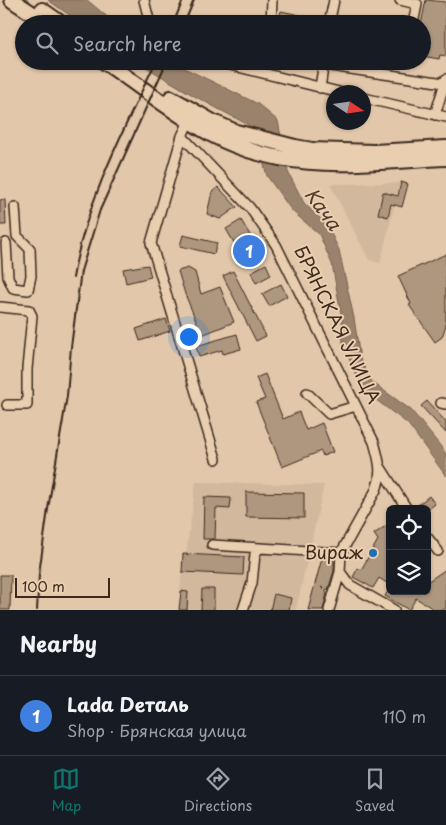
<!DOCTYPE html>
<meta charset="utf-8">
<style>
:root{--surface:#171b24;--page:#242831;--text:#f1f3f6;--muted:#9ea1a6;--line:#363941;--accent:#0f766e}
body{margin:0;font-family:"Playpen Sans",sans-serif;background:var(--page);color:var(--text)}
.controls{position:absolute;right:15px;bottom:15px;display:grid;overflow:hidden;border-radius:8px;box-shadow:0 1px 4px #0004}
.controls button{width:45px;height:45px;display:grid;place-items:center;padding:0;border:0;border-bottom:1px solid var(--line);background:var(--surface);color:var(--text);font:25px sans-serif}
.compass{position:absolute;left:326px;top:85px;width:45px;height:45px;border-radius:50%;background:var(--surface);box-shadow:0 1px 4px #0004;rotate:102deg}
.scale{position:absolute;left:15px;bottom:12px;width:95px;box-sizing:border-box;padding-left:5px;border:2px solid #3b2a1e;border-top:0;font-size:14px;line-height:18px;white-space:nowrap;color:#3b2a1e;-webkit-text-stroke:4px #e9ceb0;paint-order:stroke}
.you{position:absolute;left:188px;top:336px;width:18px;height:18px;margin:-12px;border:4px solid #fff;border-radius:50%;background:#1a73e8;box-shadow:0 0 0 8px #1a73e833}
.badge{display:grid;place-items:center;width:32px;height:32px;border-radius:50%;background:var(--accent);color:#fff;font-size:16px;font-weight:700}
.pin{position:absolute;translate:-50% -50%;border:2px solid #fff;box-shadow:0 1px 5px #0006}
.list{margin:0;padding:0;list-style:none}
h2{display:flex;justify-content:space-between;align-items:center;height:65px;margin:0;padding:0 20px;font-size:21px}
h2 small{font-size:16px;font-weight:400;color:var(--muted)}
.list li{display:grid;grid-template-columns:32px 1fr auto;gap:15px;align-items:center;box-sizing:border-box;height:80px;padding:0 20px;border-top:1px solid var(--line)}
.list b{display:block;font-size:19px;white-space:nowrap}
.list p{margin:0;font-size:16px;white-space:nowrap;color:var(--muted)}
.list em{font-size:16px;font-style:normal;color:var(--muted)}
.icon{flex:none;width:28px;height:28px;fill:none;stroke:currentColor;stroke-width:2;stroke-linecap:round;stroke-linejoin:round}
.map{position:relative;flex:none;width:446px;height:610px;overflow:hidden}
.search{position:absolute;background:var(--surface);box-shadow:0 1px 4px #0004;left:15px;right:15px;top:15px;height:55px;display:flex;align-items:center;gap:12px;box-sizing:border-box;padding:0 18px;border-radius:28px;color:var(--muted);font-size:19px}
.sheet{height:145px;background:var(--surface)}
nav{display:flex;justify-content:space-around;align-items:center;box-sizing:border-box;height:70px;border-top:1px solid var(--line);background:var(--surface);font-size:14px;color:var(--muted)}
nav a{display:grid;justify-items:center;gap:2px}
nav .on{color:var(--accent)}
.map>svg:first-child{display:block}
</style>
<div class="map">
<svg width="446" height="610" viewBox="0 0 446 610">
<rect width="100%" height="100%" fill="#e2c7aa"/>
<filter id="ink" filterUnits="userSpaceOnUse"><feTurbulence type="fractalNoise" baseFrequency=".02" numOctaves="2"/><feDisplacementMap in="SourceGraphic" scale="10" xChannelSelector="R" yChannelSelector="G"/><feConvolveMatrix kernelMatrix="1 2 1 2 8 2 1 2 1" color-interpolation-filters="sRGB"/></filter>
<g filter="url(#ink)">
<!-- built -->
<path fill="#d2b99d" d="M400 183 380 263 369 260 330 184Z
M196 482 324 485 296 610H179L183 554H186Z"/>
<!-- water -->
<path fill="#9a836d" stroke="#745f4d" d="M48 0H87L116 24H82Z
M136 61H170L258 104 278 121 288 172 304 203 327 225 339 250 354 318 360 359 372 382 411 410 442 448 446 454V476L408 424 363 390 343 345 342 319 332 264 319 234 292 211 267 176 254 128 196 97Z"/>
<!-- building -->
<path fill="#ae977f" stroke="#3b2a1e" d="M426 0 446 2V56L440 55 439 59 422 56V24H421Z
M281 11 323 20V24H278Z
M401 182 408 184 402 207 391 204 388 217 378 214 383 192 398 196Z
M218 187 237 207 220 219 207 214 212 192Z
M5 199 6 225H0V200Z
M241 220 260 252 245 261 226 229Z
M183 235 217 243 214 254 180 246Z
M446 254V325L442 337 435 342 409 305 411 304 398 276Z
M266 264 271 275 256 283 251 272Z
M148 265 151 277 126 283 123 269Z
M188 268 195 272 201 294 220 287 234 322 202 335 185 294 178 271Z
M233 271 266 336 256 341 223 276Z
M281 284 287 296 269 306 262 294Z
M166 319 170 331 140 341 136 329Z
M237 334 241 349 223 354 222 350 199 357 196 346Z
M265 374 283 419 299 412 306 430 322 423 333 452 323 456 321 451 282 467 256 402 265 399 256 378Z
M427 401 446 422V433L421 406Z
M246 492 304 493V518L246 517Z
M429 496 435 504 429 509H413Z
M204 497 231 498 230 509 216 508 215 539H203Z
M390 523V585L379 578 373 588 353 577 358 568 361 570 378 540 374 534Z
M183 554 244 557 243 575 182 572Z
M322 558 334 561V571L328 590 321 587 327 593 323 610H308Z
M446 569V608L444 610H435L416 598 409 610 385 596 388 591H427V582Z
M0 575H11L10 610H0Z
M202 589H214V610H201Z
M181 591 188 592 187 610H179Z
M274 594 291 598 289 610H270Z"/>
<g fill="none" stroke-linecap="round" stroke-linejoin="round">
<!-- minor casing -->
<g stroke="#3b2a1e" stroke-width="12">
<path id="minor" d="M144 0 150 24
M400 0 417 4 413 24
M271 24 272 0
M329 24 334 0
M214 61 339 92
M314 61 324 65 444 83
M320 88 324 61
M364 98 446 117
M435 115 446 79
M189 121 182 136 151 243 216 459
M182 136 250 208 276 245 374 442C379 460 383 472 376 490L341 553 340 572 350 585 394 610
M6 243 8 277 13 288 28 290 31 276 30 249 17 236 15 207
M0 307 29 310 32 316 27 369V405H7
M307 393 329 414 356 406
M441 403 446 404
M381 468 407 509
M427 537 438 551
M212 545 341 553
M243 610 252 583 255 554 259 548
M329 610 340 572"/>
</g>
<!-- highway casing -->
<g stroke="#3b2a1e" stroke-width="18">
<path id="highway" d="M12 0 48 24
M42 10 62 24
M103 61C139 85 173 113 211 134 287 175 363 162 446 158
M171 98 213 122 236 132 295 147 312 150 374 152 446 148"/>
</g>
<!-- minor -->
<use href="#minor" stroke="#e9ceb0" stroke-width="9"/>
<!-- highway -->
<use href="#highway" stroke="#e9ceb0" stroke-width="14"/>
<!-- rail -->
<path stroke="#3b2a1e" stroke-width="2" d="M173 24 183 0
M184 24 194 0
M73 278C85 204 124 129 156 61
M37 610 39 574 48 509 67 396 71 347 81 271 100 210 167 61"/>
</g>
</g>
<!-- markers -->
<circle fill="#1f6fb2" stroke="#e9ceb0" stroke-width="2" cx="373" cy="553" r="5"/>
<g text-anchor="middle" stroke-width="4" stroke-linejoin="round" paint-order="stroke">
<!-- street labels -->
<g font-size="18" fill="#3b2a1e" stroke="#e9ceb0">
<text transform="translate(337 325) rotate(64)" y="6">БРЯНСКАЯ УЛИЦА</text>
</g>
<!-- poi labels -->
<g font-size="18" fill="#3b2a1e" stroke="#e9ceb0" text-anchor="end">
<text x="363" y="559">Вираж</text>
</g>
<!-- water labels -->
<g font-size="19" font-style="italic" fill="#4e3c2e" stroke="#e9ceb0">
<text transform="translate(323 209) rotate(54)" y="7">Кача</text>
</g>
</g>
</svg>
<div class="controls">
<button><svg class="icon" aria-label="locate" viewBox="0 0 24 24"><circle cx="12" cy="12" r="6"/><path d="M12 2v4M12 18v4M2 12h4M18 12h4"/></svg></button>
<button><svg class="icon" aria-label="layers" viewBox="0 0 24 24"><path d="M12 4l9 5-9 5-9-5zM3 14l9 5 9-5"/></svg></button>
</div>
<svg class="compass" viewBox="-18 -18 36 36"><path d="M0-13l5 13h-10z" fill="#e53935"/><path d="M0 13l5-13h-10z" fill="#9ea1a6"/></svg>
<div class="scale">100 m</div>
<div class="you"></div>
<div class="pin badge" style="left:249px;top:251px;background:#3f7fe0">1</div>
<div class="search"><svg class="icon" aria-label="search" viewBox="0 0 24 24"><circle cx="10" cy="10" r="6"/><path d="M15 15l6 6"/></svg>Search here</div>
</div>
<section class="sheet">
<h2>Nearby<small></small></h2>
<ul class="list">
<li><span class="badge" style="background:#3f7fe0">1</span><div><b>Lada Dеталь</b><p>Shop · Брянская улица</p></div><em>110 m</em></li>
</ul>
</section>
<nav>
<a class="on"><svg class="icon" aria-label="map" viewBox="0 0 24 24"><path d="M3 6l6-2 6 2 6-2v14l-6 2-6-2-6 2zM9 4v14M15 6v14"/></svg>Map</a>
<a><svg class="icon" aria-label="directions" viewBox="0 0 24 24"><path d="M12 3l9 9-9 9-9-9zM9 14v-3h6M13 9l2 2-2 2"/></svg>Directions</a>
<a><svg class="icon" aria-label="saved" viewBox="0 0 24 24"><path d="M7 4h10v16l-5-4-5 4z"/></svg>Saved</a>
</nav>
